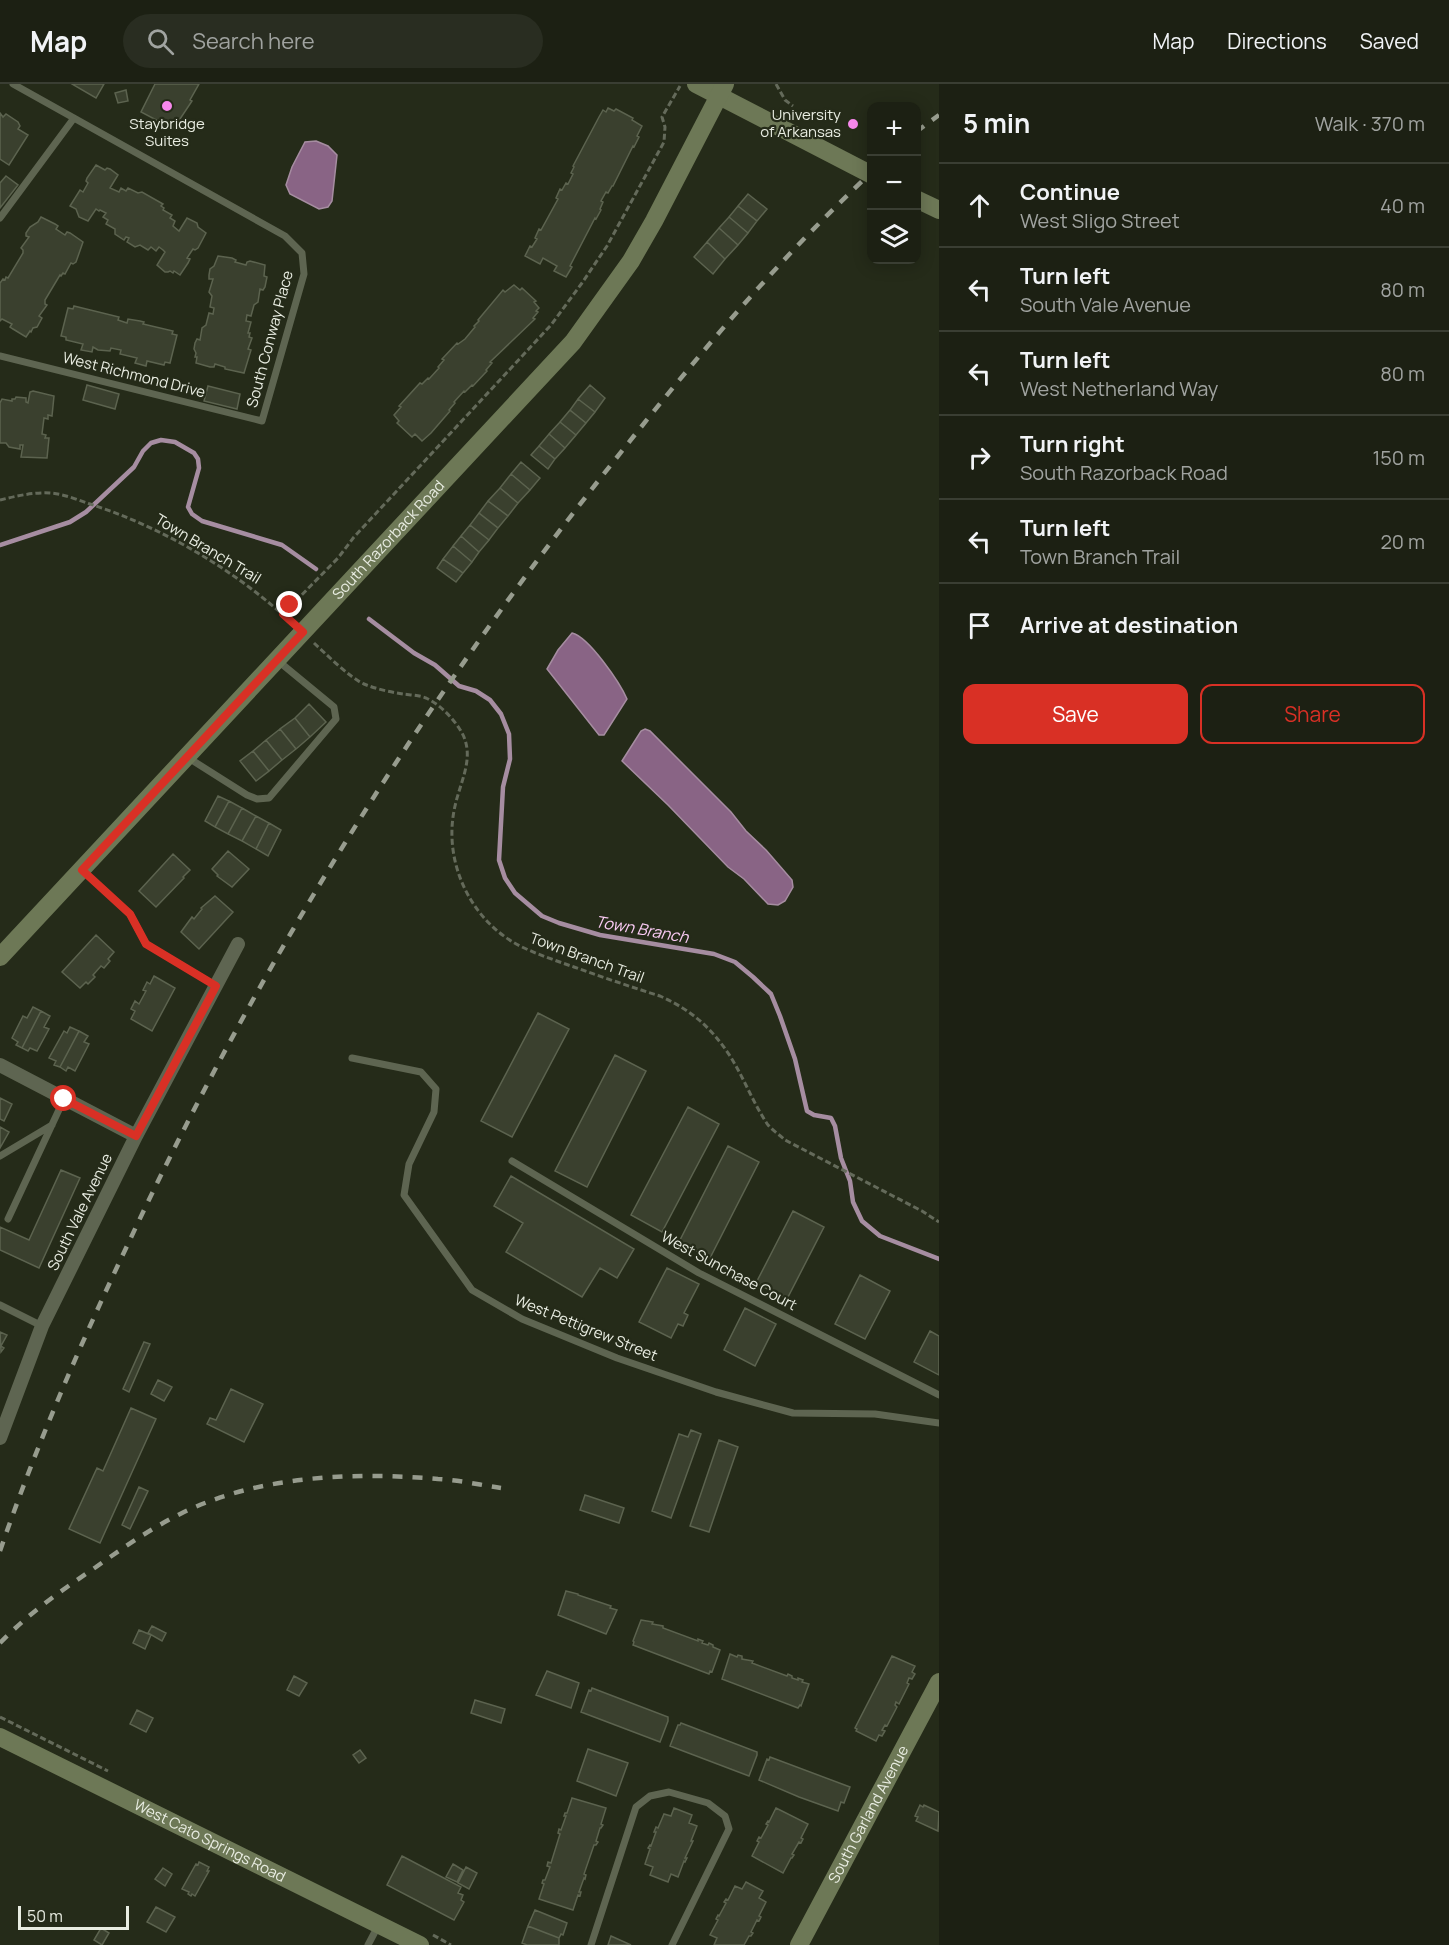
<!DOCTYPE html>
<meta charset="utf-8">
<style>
:root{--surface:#1c2013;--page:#292d21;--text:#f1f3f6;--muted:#a0a3a0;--line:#3a3e33;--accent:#d93025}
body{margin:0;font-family:Manrope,sans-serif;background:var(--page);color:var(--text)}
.controls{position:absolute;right:18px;top:18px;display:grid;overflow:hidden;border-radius:12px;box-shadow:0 3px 15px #0003}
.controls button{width:54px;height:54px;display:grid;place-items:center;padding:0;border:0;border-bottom:2px solid var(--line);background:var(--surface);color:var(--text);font:30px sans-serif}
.scale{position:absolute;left:18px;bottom:15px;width:111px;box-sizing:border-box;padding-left:6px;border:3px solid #e8ece1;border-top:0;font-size:16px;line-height:21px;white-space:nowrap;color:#e8ece1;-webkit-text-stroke:4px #252b19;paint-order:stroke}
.stop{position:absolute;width:18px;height:18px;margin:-14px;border:4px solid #d93025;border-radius:50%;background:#fff}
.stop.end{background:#d93025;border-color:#fff;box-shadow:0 2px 6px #0008}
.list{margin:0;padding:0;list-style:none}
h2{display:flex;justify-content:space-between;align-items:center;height:78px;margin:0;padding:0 24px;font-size:26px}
h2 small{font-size:20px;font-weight:400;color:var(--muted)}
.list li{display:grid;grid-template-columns:39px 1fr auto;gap:18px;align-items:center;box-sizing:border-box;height:84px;padding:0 24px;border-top:2px solid var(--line)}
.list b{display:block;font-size:22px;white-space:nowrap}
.list p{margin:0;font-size:20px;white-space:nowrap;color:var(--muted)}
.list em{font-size:20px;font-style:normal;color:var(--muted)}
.actions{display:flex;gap:12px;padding:18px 24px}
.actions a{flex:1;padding:14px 0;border:2px solid var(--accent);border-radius:12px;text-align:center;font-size:21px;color:var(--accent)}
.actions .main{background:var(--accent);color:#fff}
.icon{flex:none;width:33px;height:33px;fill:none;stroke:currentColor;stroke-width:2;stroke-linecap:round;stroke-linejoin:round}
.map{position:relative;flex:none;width:939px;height:1861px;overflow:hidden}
header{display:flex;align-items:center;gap:36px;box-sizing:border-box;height:84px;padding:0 30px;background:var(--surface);border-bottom:2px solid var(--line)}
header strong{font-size:28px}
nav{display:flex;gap:33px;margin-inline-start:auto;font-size:21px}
.search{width:420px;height:54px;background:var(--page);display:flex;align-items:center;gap:15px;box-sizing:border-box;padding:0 21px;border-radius:33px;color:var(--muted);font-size:22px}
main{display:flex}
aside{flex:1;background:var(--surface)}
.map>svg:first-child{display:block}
</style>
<header>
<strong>Map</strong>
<div class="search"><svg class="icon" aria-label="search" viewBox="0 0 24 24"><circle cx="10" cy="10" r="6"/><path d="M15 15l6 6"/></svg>Search here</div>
<nav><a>Map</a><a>Directions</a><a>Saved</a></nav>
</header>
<main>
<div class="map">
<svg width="939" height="1861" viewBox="0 0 939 1861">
<rect width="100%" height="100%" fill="#252b19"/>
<!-- water -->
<path fill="#896485" stroke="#a68da1" stroke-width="1.5" d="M316 57 328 62 337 71 332 117 328 123 319 125 290 110 286 101 292 83 305 58Z
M572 549C589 553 620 599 627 615L604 651H599L547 585 558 566Z
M645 645 650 647 731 728 746 747 766 766 792 796 793 803 785 817 778 821 768 820 744 795 728 783 668 721 622 677 641 647Z"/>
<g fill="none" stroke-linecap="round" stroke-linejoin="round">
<!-- stream -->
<path stroke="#a68da1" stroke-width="4.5" d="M0 461 70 438 86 428 134 383 143 367 151 359 161 356 175 358 194 369 198 375 199 384 188 423 192 430 202 437 282 461 316 485
M369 535 414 569 435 581 459 602 476 607 490 616 501 630 509 650 510 675 503 703 499 776 505 794 515 809 542 832 559 839 600 851 714 870 735 878 753 893 771 910 780 932 795 975 807 1027 814 1031 831 1034 835 1042 841 1074 850 1097 853 1118 862 1137 880 1152 939 1175"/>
</g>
<!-- building -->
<path fill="#3a402e" stroke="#5c634f" stroke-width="1.5" d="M72 0H104L96 14Z
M155 0H199L190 16 192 17 174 44 161 36 160 38 141 28Z
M126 6 128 17 118 19 115 9Z
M608 24 614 27 616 25 633 34 632 36 642 42 637 52 639 53 634 63 633 62 613 102H612L608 109 606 108 601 117 603 118 600 125 601 126 596 135 595 134 570 182 572 183 566 193 554 187 557 182 543 174 540 180 525 172 530 162 532 163 537 155 535 154 539 145 541 146 558 115 556 114 560 105 562 106 566 99 568 100 573 90 571 89 574 83 573 82 599 33 603 26 606 28Z
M0 29 3 33 6 30 18 38 20 42 18 45 28 51 9 81 0 75Z
M96 81 105 86 107 84 110 85 118 91 110 104 119 108 121 104 126 107 128 104 138 109 142 108 163 120 161 122 164 124 163 126 172 131 170 134 175 137 173 142 179 147 187 134 197 139 198 143 206 149 198 164 195 166 193 165 187 174 190 175 188 179 180 191 174 187 173 189 170 187 168 188H165L157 181 165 168 163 166 159 163 156 167 151 163 148 166 140 161 135 163 127 158 129 154 126 153 124 156 115 150V145L106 140 108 136 103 133 106 129 100 126 99 127 96 125 88 137 79 133 76 125 70 122 80 106 83 108 88 99 86 97 87 94Z
M6 92 18 101 0 124V99Z
M748 110 767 125 757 137 738 122Z
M738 122 757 137 748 149 729 133Z
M41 133 55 140 58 142 56 145 65 151 67 148 70 149 83 158 76 178 73 180 71 179 65 190 63 189 61 192 60 191 45 216V220L47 221 39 232 42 234 37 243 33 244 31 248 30 247 26 253 13 245 10 243 12 240 2 235 0 237V199L3 195 5 196 6 193 8 194 23 169V166L21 164 29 153 26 152V149L30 143 38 138Z
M729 133 748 149 738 161 719 144Z
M719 144 738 161 725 175 707 158Z
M707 158 725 175 713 190 694 173Z
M218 172 232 174 236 176 235 178 246 181 247 178 250 177 265 181 264 192 267 193 265 203 263 206 260 205 258 218 254 221 251 232 247 231 246 237 251 238 248 249H250L249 253 252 254 248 265 251 266 244 289 225 285V283L215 280 214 283H210L196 279 197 273H195L196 269 194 265 195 259 197 255 200 256 202 244 206 241 209 229 213 230 214 224 210 223 212 212 209 208 213 195H209V191L210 185 214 182Z
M514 201 520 206 522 204 536 217 534 218 539 224 536 227 538 228 533 234 535 235 490 278 492 279 486 286 487 287 473 302 472 301 465 308 464 307 454 318 455 319 449 326 450 327 431 349 422 357 415 350 412 353 397 339 399 337 394 331 401 323 399 322 420 299 422 300 428 294 429 295 439 284 438 283 444 276 442 275 457 259 458 260 465 255 475 243 474 242 479 237 478 236 503 206 505 208Z
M74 222 119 233 118 236 127 239 128 235 140 237 144 238 143 240 173 247 172 250 177 251 170 279 165 278 164 281 147 277 146 282 135 279 137 274 120 270 121 266 111 264 110 267 98 266 93 263 92 268 81 266 83 260 66 256V253L61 252 68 224 73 225Z
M87 301 119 310 115 325 83 316Z
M590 301 605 314 595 328 578 315Z
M208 302 240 310 237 325 204 317Z
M33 307 54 312 52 332 48 331V335L44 334 42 350 46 351 45 354H49L47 374 21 373 23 361H20V365L9 363 6 359H0V319L2 315 12 317V315H15L16 313 26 314V318L28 319 30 308Z
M578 315 595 328 586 339 570 326Z
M570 326 586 339 576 351 560 338Z
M560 338 576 351 565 364 549 350Z
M549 350 565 364 555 375 539 362Z
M539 362 555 375 548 385 531 371Z
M521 378 540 394 530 406 511 390Z
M511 390 530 406 518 419 500 404Z
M500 404 518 419 508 432 488 417Z
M488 417 508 432 498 444 479 429Z
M479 429 498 444 489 456 470 441Z
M470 441 489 456 479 468 461 452Z
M461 452 479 468 472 478 453 462Z
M453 462 472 478 463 489 443 475Z
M443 475 463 489 456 498 437 484Z
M309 620 326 638 310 653 295 634Z
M295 634 310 653 296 665 280 645Z
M280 645 296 665 282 676 266 656Z
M266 656 282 676 269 687 253 667Z
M253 667 269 687 256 697 240 677Z
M218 712 229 717 215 743 205 737Z
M229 717 242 724 228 750 215 743Z
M242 724 256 732 242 757 228 750Z
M256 732 269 739 256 765 242 757Z
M269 739 281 746 268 772 256 765Z
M228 767 249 785 232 803 217 792 218 791 212 785Z
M173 770 190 786 183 793 184 794 156 823 139 807Z
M215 812 233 828 199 865 181 848 192 833 194 835 202 825 201 824Z
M96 851 114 868 108 875 110 877 104 884 101 882 93 891 95 893 88 900 86 898 80 904 62 888Z
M154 892 175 904 152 947 131 935 135 927 131 925 135 917 139 920 146 907 143 906 147 898 150 900Z
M33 923 41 927 22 964 16 961 18 958 12 954 23 932 27 934Z
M41 927 50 932 44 943 49 945 37 967 30 964 28 967 22 964Z
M538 929 569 945 512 1053 481 1037Z
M70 943 79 947 60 983 54 981 56 977 49 974 64 947 67 949Z
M79 947 88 952 84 958 89 960 75 987 68 983 66 987 60 983Z
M615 971 646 987 587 1103 555 1087Z
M0 1014 12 1020 4 1037 0 1035Z
M688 1023 719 1040 662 1148 631 1131Z
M0 1043 9 1048 0 1064Z
M728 1062 759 1078 710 1174 679 1158Z
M61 1086 80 1094 39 1184 0 1166V1143L29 1156Z
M511 1092 634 1165 617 1194 600 1184 582 1213 506 1168 523 1139 494 1122Z
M793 1127 824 1143 787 1215 756 1199Z
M667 1184 699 1200 684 1229 688 1231 683 1242 678 1240 671 1254 639 1238Z
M860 1191 890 1207 865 1255 835 1240Z
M745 1224 776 1240 755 1282 724 1266Z
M930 1247 939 1252V1291L914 1278Z
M0 1248 7 1251 1 1262 4 1264 1 1268Z
M144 1258 150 1260 129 1308 123 1305Z
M158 1296 172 1303 164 1317 151 1310Z
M231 1305 263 1320 244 1358 207 1340 210 1334 216 1336Z
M131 1324 156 1335 100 1459 69 1445 97 1384 103 1387Z
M691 1346 701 1350 671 1434 652 1427 679 1350 688 1353Z
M719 1356 738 1363 709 1448 690 1442Z
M139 1403 148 1407 130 1445 122 1441Z
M585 1411 624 1424 619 1439 580 1426Z
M566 1507 578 1510V1511L611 1522 610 1524 617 1526 606 1550 558 1531Z
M641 1536 653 1538 652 1540 663 1542V1544L698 1557V1555L703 1557 702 1559 708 1561 709 1559 713 1561V1563L720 1566 712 1588 710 1587 709 1590 633 1561 634 1558 633 1557Z
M152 1542 166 1549 162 1557 148 1549Z
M139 1546 151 1551 145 1565 133 1559Z
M730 1570 737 1573 738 1571 742 1572V1575L753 1577 752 1579 787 1592 788 1590 792 1592V1594L798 1596V1594L803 1596 802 1598 809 1600 801 1622 800 1621 798 1624 722 1595Z
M892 1572 915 1582 912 1588 915 1590 912 1595 909 1594 907 1599 909 1600 899 1620 896 1618 895 1621 897 1623 887 1642 885 1641 882 1646 885 1647 882 1652 879 1651 876 1657 856 1647 857 1645 855 1644Z
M547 1587 579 1599 571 1624 536 1611Z
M294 1592 307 1599 299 1612 287 1606Z
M592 1604 668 1633V1637L660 1658 581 1628 589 1606 591 1607Z
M475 1616 505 1625 501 1639 471 1629Z
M137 1626 153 1634 146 1648 130 1640Z
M681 1639 757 1668V1671L749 1692 670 1662 678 1641H680Z
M588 1665 628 1679 616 1712 577 1697Z
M360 1666 366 1674 359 1679 353 1671Z
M770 1673 850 1703 844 1719 841 1718 838 1727 799 1713 759 1696 767 1675 769 1676Z
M572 1714 606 1724 601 1740 603 1741 601 1744H600L596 1757 598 1758 596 1761H594L584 1790 586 1791 585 1795 584 1794 579 1808H581L580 1812 578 1811 573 1826 539 1815 544 1800 542 1799 543 1796H545L550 1783 547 1782 548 1778 551 1779 560 1750 558 1749 559 1745 561 1746 566 1732H564L565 1729H567Z
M920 1721 923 1723 924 1721 939 1728 938 1747 916 1737 918 1733 915 1732Z
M674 1724 692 1731 689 1739 697 1742 691 1757H693L685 1774H687L685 1778 684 1777 678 1793 671 1790 668 1798 650 1791 653 1783 645 1780 650 1765 648 1764 650 1761 651 1762 656 1748H654L656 1743 658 1744 664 1730 671 1732Z
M776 1724 808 1740 801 1754 803 1755 801 1759 799 1758 792 1770 794 1771 792 1774H791L783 1789 752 1772 759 1758 757 1757 759 1753 761 1754 768 1741 766 1740 768 1737 769 1738Z
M402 1772 461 1803 458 1809 463 1811 461 1816 464 1818 454 1836 387 1801Z
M199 1778 209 1783 207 1787H209L195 1812 192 1810 191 1812 188 1810 189 1808 182 1805 196 1780 198 1781Z
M453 1780 463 1786 457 1798 446 1793Z
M466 1783 477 1789 469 1805 458 1799Z
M163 1784 172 1790 165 1802 155 1795Z
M746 1798 763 1807 759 1814 766 1818 759 1832 761 1833 759 1837 757 1836 751 1848 753 1849 751 1852H749L744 1861H714L717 1854 710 1851 718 1836 716 1835 718 1831 719 1832 726 1819 724 1818 726 1815 728 1816 735 1802 742 1805Z
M156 1823 175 1833 166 1848 147 1838Z
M535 1826 567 1839 563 1851 561 1850 559 1854 528 1842Z
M528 1842 559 1854V1861H527L522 1859Z
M101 1844 109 1849 102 1861 94 1856Z
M611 1852 631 1861H608Z"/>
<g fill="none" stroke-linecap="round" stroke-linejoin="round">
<!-- path -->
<path stroke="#646a5a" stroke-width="3" stroke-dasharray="6 3" stroke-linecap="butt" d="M776 0 785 16 793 22
M0 416C16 412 34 408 50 409 64 410 78 416 90 420 164 444 235 486 292 539
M283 530 338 474 354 453 551 241 582 199 607 162 664 58 665 43 662 33 680 2
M314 559C326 570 350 594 364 600 376 605 390 608 403 610 410 611 419 611 426 614 439 620 451 632 459 644 477 670 461 695 455 722 442 778 471 838 522 863 539 871 557 877 574 883 602 893 631 903 660 912 691 926 711 943 730 972 744 994 753 1019 768 1041 773 1047 780 1051 785 1056L922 1127 939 1138
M0 1633 108 1687
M433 1851 451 1861"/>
<!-- lane -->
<path stroke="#5e6551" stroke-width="7" d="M0 134 74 34
M0 272 262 337 304 190 302 169 285 152 13 0
M187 673 247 711 257 715 269 714 336 635 334 623 277 576
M82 786 130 830 146 860 216 902
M352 974 421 988 436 1005 434 1028 409 1080 404 1111 472 1206 522 1235 617 1274 716 1308 793 1329 875 1330 939 1339
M0 1072 52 1041
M512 1077 699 1189 939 1311
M8 1135 64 1015
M0 1221 42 1242
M368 1861 378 1842
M591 1861 636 1723 650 1712 669 1708 708 1719 725 1732 729 1745 672 1861"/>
<!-- street -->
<path stroke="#5e6551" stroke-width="14" d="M0 981 136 1052
M0 1354 42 1242 136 1052 238 860"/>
<!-- secondary -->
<g stroke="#6d7856" stroke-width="18">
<path d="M696 0 872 91"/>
<path d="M916 115 939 126"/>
<path id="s1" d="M0 873 573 258 631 177 654 137 725 0"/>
<path id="s2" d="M0 1653 420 1861"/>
<path id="s3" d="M799 1861 939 1598"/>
</g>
<!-- rail -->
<path stroke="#979c8e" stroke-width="4.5" stroke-dasharray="10 10" stroke-linecap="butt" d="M916 48 939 31
M0 1467C36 1362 80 1261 127 1162 258 882 421 619 614 377 694 276 777 176 872 88
M0 1559C29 1529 62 1506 96 1483 124 1463 153 1443 184 1428 262 1391 354 1388 438 1395 459 1396 480 1401 501 1404"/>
</g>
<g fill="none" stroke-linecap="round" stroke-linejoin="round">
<!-- route -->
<path stroke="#d93025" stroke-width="8" d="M64 1015 136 1052 216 902 146 860 130 830 82 786 303 548 283 530 290 521"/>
</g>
<!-- markers -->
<g fill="#f788ec" stroke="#252b19" stroke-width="2">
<circle cx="167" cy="22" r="6"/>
<circle cx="853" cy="40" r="6"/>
</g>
<g text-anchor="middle" stroke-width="4.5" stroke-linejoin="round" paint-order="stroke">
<!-- poi labels -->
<g font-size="15" fill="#e8ece1" stroke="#252b19" text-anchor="end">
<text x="841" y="36">University<tspan x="841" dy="17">of Arkansas</tspan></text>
<text x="167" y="45" text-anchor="middle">Staybridge<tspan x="167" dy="17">Suites</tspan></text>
</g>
<!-- street labels -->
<g font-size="15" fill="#e8ece1" stroke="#252b19">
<text transform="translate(270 255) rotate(-75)" y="5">South Conway Place</text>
<text transform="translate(134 291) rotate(14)" y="5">West Richmond Drive</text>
<text dy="5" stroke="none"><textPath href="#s1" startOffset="570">South Razorback Road</textPath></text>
<text transform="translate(208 465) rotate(31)" y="5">Town Branch Trail</text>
<text transform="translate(587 874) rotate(20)" y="5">Town Branch Trail</text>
<text transform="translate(80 1128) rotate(-64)" y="5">South Vale Avenue</text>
<text transform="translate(729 1187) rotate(28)" y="5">West Sunchase Court</text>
<text transform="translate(586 1244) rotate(22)" y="5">West Pettigrew Street</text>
<text dy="5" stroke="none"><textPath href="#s3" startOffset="148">South Garland Avenue</textPath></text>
<text dy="5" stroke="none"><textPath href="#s2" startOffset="234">West Cato Springs Road</textPath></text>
</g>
<!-- water labels -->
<g font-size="16" font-style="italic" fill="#fcccf6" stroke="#252b19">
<text transform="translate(642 845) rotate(10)" y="6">Town Branch</text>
</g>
</g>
</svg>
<div class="controls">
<button>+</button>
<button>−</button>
<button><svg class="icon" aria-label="layers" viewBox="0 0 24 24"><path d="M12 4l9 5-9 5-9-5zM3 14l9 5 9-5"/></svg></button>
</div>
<div class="scale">50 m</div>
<div class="stop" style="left:64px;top:1015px"></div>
<div class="stop end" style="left:290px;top:521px"></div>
</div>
<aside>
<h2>5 min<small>Walk · 370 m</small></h2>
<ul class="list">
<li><svg class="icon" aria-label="ahead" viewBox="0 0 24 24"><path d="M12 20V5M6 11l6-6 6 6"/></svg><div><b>Continue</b><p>West Sligo Street</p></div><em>40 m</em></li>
<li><svg class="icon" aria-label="left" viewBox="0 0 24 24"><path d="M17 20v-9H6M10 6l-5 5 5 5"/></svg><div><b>Turn left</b><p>South Vale Avenue</p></div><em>80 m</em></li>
<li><svg class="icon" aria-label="left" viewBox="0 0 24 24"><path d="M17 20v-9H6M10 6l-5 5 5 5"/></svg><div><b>Turn left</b><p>West Netherland Way</p></div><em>80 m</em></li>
<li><svg class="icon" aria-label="right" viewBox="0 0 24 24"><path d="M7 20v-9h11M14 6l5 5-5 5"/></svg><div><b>Turn right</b><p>South Razorback Road</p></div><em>150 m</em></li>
<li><svg class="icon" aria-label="left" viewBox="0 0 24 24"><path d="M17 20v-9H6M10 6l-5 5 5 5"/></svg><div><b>Turn left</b><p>Town Branch Trail</p></div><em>20 m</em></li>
<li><svg class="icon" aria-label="arrive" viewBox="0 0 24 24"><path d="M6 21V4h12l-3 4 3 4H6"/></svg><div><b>Arrive at destination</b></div></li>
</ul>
<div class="actions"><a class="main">Save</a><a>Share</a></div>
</aside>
</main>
